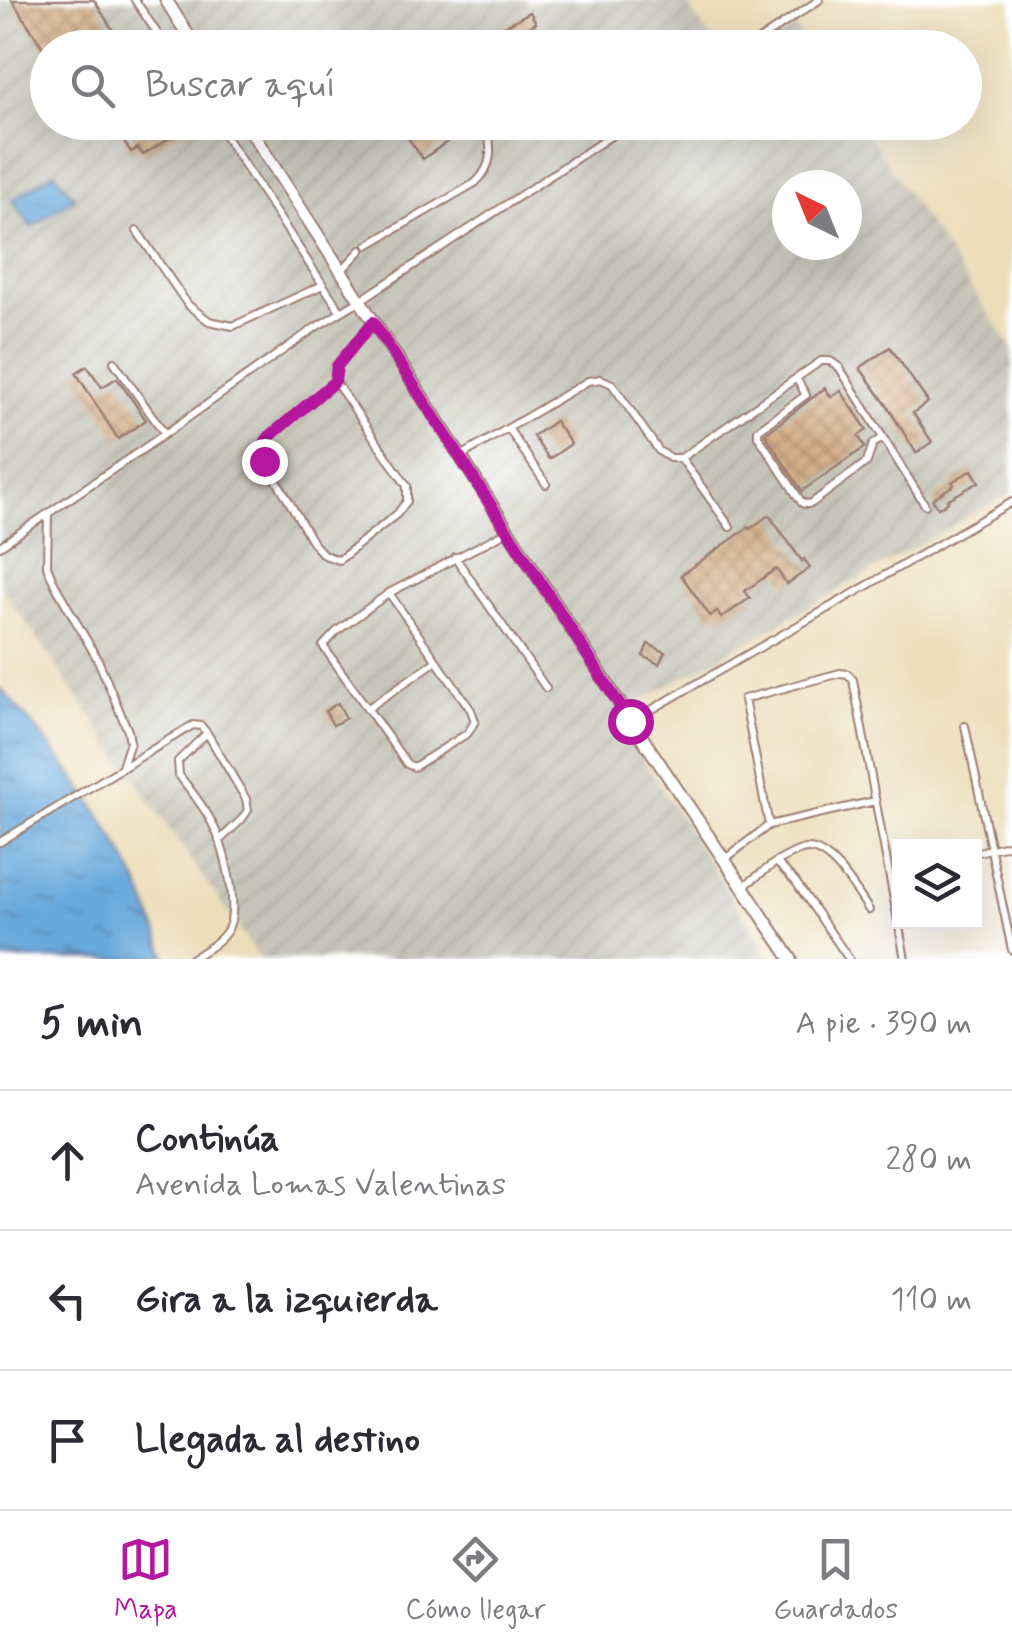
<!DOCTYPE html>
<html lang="es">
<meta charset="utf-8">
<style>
:root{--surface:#fff;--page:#f2f2f3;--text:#2b2b33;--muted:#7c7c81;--line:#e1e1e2;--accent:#b5179e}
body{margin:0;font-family:Mynerve,sans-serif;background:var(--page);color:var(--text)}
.controls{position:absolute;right:30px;bottom:30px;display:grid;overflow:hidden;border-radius:0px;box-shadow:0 10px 40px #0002}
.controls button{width:90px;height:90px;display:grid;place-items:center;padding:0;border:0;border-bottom:2px solid var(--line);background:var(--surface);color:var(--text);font:50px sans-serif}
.compass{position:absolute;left:772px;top:170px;width:90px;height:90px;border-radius:50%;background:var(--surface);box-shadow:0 10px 40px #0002;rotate:317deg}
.stop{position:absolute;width:30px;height:30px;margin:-22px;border:8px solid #b5179e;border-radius:50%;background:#fff}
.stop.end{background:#b5179e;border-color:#fff;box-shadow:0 2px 10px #0008}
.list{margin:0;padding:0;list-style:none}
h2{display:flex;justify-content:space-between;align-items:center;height:130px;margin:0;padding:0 40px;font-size:42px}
h2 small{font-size:32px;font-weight:400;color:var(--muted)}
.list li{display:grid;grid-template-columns:65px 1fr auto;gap:30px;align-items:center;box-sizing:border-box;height:140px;padding:0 40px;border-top:2px solid var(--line)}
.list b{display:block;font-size:38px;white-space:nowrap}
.list p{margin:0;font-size:32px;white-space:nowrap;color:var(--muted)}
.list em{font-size:32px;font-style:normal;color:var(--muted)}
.icon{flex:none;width:55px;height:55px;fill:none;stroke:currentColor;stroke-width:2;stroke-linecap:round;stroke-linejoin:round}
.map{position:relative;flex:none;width:1012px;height:959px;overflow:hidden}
.search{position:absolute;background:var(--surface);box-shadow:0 10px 40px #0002;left:30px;right:30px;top:30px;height:110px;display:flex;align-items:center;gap:25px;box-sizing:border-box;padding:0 35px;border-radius:55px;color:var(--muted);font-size:38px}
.sheet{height:550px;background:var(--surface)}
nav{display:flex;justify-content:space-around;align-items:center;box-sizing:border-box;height:140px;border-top:2px solid var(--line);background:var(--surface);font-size:28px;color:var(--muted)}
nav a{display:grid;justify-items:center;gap:5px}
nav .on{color:var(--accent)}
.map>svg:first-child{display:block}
</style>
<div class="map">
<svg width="1012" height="959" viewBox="0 0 1012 959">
<defs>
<pattern id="industrial-furrows" width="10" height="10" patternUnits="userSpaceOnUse" patternTransform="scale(2.5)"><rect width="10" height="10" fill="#c6c5b8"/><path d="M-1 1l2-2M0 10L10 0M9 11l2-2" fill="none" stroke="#aca99e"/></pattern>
<pattern id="water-ripples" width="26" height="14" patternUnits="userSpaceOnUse" patternTransform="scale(2.5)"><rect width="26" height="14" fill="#68a9dc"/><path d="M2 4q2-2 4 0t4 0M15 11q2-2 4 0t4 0" fill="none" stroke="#5889b3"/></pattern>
<pattern id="building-cross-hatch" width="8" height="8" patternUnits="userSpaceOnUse" patternTransform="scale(2.5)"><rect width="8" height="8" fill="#d5b089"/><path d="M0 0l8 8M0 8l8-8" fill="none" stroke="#af8f70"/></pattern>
</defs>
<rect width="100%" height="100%" fill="#fff"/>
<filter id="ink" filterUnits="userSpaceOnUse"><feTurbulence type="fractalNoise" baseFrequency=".01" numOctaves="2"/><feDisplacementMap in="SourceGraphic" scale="20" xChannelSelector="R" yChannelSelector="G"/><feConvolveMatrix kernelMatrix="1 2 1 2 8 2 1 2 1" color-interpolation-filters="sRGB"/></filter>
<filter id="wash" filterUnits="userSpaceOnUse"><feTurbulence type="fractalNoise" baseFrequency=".0048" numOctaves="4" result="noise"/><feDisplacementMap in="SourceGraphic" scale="40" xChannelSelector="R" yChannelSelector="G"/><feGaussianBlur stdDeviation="2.25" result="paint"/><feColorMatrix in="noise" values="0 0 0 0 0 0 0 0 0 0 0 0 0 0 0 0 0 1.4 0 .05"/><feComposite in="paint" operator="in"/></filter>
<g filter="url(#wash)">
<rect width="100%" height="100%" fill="#eddebb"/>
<!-- industrial -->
<path fill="url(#industrial-furrows)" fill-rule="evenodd" d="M0 0H527L530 5 538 0H684L716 47 48 48V122L860 123 1012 348V492L615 716 771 959H260L0 585ZM787 185H847V245H787Z
M795 27 809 47H761Z"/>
<!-- water -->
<path fill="url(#water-ripples)" stroke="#596484" stroke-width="2.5" d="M54 172 74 197 32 227 12 200Z
M0 688C53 746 101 807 136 879 148 904 157 932 167 959H0Z"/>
<g id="blocks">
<!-- building -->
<path fill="url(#building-cross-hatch)" d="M12 0H94L124 48H43Z
M530 12 536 23 521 31 530 48H484L480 40Z
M167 122H174L180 131 143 155 138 148 131 152 124 142 143 129 148 136Z
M406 122H445L455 136 423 159 400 127Z
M890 347 928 402 913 413 932 442 916 453 886 404 860 368Z
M87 366 102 387 117 378 146 420 118 439 76 373Z
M825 388 831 397 841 391 867 430 858 436 865 447 802 491 765 434Z
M555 421 571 444 549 459 533 436Z
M972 470 979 482 947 500 948 502 938 508 932 499 954 485 952 482Z
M769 515 802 561 804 559 810 568 787 584 776 569 745 591 750 598 721 618 717 611 710 616 681 575 749 527 750 529Z
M648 644 665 652 659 664 643 656Z
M338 703 346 718 333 725 325 711Z"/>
</g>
</g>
<g filter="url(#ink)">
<use href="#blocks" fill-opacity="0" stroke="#9c7e73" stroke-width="2.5"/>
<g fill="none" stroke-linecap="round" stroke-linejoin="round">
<!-- lane casing -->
<g stroke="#9c7e73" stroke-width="10">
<path id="lane" d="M135 0 167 48
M747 48 819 0
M216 122 341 312
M137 231 188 305 209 321 233 326 323 285
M368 245 475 183C495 165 491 146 487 122
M342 270 361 250
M114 362 165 434
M796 378 806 395 758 430V436L802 503 807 504 812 503 867 462 873 444 883 438
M335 381 269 437 263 445 262 455 313 543 324 555 339 560 397 514 407 501V486L335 381 337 366 373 322
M508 428 546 484
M461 456 588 381 601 379 612 384 659 451 670 458H681L821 361H830L839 367 925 505
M681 458 730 527
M48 515 47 566 55 585 98 660 128 731 130 742 122 767
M0 546 165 434 316 327 361 300 632 122
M455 557 546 688
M389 593 471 710 475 721 468 733 414 767 407 764 323 646 337 631 389 593 508 531
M367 709 436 661
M632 721 1012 502
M965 726 1012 950
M207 733 246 799 248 810 242 819 219 841
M769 825 875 801
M0 842 193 725 201 726 207 733 178 761 179 775C190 790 203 805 211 821 224 845 240 905 228 929 220 943 204 951 191 959
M974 853 1012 844
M725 859 769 825 744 699 840 673 848 674 853 680 905 959
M776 862C785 858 796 850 806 849 831 847 857 892 869 910
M744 886 776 862 795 881 849 959"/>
</g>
<!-- street casing -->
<g stroke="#9c7e73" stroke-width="15">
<path id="street" d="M166 0 196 48
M245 122 631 721 791 959"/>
</g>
<!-- lane -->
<use href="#lane" stroke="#fff" stroke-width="6"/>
<!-- street -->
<use href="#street" stroke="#fff" stroke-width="11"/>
</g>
</g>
<g fill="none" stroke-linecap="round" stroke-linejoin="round" filter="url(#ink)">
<!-- route -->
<path stroke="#b5179e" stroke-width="12" d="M264 461C261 451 263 445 269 437L335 381 337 366 373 322 630 721"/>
</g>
</svg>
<div class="controls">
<button><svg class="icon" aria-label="layers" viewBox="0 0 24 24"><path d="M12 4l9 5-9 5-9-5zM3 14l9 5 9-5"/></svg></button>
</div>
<svg class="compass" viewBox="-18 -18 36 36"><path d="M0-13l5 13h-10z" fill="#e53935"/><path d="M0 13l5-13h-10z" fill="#7c7c81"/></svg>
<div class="stop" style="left:630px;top:721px"></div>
<div class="stop end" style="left:264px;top:461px"></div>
<div class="search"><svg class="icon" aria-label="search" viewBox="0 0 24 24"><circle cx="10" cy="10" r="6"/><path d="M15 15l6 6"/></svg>Buscar aquí</div>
</div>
<section class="sheet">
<h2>5 min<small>A pie · 390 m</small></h2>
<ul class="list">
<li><svg class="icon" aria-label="ahead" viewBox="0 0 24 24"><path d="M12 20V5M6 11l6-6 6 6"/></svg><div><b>Continúa</b><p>Avenida Lomas Valentinas</p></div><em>280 m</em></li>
<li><svg class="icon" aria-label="left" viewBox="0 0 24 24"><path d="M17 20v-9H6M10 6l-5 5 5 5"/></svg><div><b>Gira a la izquierda</b></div><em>110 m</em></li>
<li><svg class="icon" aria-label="arrive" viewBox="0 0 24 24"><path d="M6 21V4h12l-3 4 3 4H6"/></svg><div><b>Llegada al destino</b></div></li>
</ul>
</section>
<nav>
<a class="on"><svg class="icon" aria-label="map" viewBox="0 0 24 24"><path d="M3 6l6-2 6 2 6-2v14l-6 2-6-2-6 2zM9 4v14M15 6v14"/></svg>Mapa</a>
<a><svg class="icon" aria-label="directions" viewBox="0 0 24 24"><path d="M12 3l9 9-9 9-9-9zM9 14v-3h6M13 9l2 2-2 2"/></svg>Cómo llegar</a>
<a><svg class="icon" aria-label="saved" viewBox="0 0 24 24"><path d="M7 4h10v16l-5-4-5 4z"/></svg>Guardados</a>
</nav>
